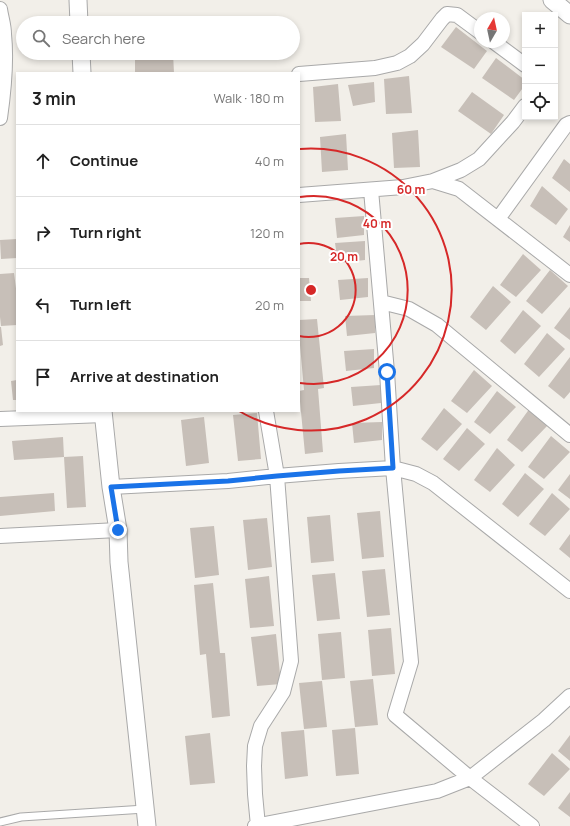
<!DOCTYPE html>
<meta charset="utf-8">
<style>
:root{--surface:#fff;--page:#f2f2f2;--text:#222;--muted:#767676;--line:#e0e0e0}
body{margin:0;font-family:Manrope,sans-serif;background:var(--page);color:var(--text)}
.controls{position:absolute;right:12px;top:12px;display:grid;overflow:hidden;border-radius:0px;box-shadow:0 2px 6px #0003}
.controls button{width:36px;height:36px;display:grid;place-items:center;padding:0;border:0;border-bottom:1px solid var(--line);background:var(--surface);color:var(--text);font:20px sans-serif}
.compass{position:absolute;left:474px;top:12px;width:36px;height:36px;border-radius:50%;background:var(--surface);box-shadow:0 2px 6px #0003;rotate:9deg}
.stop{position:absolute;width:12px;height:12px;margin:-9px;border:3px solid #1a73e8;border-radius:50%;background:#fff}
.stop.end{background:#1a73e8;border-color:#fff;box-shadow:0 1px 4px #0008}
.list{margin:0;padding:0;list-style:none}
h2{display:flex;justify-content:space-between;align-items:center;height:52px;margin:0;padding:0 16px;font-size:17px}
h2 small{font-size:13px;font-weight:400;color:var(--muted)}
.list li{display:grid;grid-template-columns:26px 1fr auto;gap:12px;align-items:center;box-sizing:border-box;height:72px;padding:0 16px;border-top:1px solid var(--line)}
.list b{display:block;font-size:15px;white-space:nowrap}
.list em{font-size:13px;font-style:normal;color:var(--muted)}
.icon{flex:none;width:22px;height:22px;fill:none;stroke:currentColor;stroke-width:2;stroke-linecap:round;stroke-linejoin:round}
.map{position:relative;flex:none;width:570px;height:826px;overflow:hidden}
.search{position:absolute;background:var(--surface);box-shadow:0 2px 6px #0003;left:16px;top:16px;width:284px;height:44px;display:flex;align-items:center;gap:10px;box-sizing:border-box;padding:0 14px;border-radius:22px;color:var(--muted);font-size:15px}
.panel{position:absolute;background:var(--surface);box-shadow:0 2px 6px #0003;left:16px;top:72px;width:284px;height:340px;border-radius:0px}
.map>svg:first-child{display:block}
</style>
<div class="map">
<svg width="570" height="826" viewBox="0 0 570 826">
<rect width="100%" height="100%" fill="#f2efe9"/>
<!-- building -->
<path fill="#c7bfb8" d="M456 27 487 51 474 69 441 47Z
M135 53H173L174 73H135Z
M496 58 525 80V85L514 100 482 78Z
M409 76 412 113 386 114 384 79Z
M374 82 375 102 353 106 348 85Z
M338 84 341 121 315 122 313 87Z
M472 92 504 115 491 134 458 111Z
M418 130 420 167 394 168 392 133Z
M346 134 348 170 322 172 320 137Z
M564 159 570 164V192L552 178Z
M542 186 568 209 556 225 530 206Z
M364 216V235L337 238 335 218Z
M570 225V242L563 237Z
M17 239V258L1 259 0 240Z
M365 241V260L338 263 335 243Z
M523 254 541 270 516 297 500 285Z
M550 270 568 286 542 314 526 301Z
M14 273 17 296V325L1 326 0 317V274Z
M299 278H309L311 301H299Z
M368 278V297L340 300 338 280Z
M493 286 511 302 486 330 470 317Z
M570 307V340L554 328Z
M523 310 541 326 515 354 500 341Z
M375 315V333L347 336 345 316Z
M317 319 324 388 318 389 323 452 305 454 299 391 304 390 299 334V320Z
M0 327H1L3 345 0 346Z
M547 333 565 349 539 377 524 364Z
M374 349V368L346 371 344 351Z
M570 357V392L564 399 548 386Z
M474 370 492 386 467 413 451 401Z
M17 380V400H13L11 381Z
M381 385V403L353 406 351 387Z
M497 391 516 407 490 434 474 422Z
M444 408 462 424 437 451 421 439Z
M530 408 548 425 522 452 507 440Z
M257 413 261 459 238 461 233 415Z
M204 417 209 463 186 466 181 420Z
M382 422V440L354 443 352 423Z
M467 428 485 444 459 471 443 459Z
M551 436 570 452 544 479 528 467Z
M63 437 64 457 14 460 12 441Z
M497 448 515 465 490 492 474 480Z
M83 456 86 507 67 508 64 457Z
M525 473 544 489 518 517 502 504Z
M570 474V499L558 490Z
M54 493 55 511 0 516V497Z
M552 493 570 509 545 536 529 524Z
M380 511 384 557 362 559 357 513Z
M330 515 334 561 311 563 307 517Z
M267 518 272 567 248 570 243 520Z
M214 526 219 575 195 578 190 528Z
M570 534V558L559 549Z
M385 569 390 615 367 617 362 571Z
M335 573 340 619 317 621 312 575Z
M269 576 274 626 250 628 245 579Z
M213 583 220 653H225L230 716 212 718 206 654 200 655 194 585Z
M391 628 395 674 372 676 368 630Z
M341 632 345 678 322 680 318 634Z
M276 634 281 684 257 686 251 637Z
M373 679 378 725 355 727 350 681Z
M322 681 327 727 304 729 299 683Z
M355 728 359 774 336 776 332 730Z
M304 730 308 776 285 779 281 732Z
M210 733 215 783 190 785 185 736Z
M570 735V761L558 751Z
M552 753 570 769 544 796 528 784Z
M570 792V817L558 808Z"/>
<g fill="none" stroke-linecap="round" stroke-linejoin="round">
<!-- service casing -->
<g stroke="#a9a9a9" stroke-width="9">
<path id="service" d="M0 822 21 817 145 809"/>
</g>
<!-- minor casing -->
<g stroke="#a9a9a9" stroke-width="16">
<path id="minor" d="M0 9C1 17 4 25 4 34 7 62 4 90 0 118
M494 42 525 65
M299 74 375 68 397 63 410 56 423 44 442 19 447 14 457 15 480 32
M433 181 459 189 570 275
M299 195 403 187 433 181 461 170 479 159 513 122 525 106
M498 219 566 125 570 123
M381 302 409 309 437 325 570 435
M0 419 104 415
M111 487 228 481 277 476 339 471 393 468 387 372 371 190
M0 536 118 530
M255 826 437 791 470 778 544 720 570 696
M258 826 255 794 254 766 255 746 261 726 283 692 291 661 277 476 266 411
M532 826 470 778 395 715 411 662 393 468 416 474 433 483 570 591"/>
</g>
<!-- tertiary casing -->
<g stroke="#a9a9a9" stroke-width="19">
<path id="tertiary" d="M78 0 79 23
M552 0 570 15
M81 53 82 73
M103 411 111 487 118 530 119 562 147 826"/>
</g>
<!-- service -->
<use href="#service" stroke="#fff" stroke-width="7"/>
<!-- minor -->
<use href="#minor" stroke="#fff" stroke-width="14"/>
<!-- tertiary -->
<use href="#tertiary" stroke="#fff" stroke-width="17"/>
</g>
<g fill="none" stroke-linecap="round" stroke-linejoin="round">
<!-- route -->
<path stroke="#1a73e8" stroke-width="5" d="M118 530 111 487 228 481 277 476 339 471 393 468 387 372"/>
</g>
<!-- distance rings -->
<g fill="none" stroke="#d62828" stroke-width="2">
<path d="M299 244A47 47 0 1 1 299 336"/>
<path d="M300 197A94 94 0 1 1 300 383"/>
<path d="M300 149A141 141 0 1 1 239 411"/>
</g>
<circle cx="311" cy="290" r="6" fill="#d62828" stroke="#fff" stroke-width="2"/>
<g font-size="12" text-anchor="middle" font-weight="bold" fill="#d62828" stroke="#fff" stroke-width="4" stroke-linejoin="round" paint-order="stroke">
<text x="411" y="194">60 m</text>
<text x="377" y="228">40 m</text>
<text x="344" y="261">20 m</text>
</g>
</svg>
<div class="controls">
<button>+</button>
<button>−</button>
<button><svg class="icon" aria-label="locate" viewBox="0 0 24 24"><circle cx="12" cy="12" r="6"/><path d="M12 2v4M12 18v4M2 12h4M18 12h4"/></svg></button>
</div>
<svg class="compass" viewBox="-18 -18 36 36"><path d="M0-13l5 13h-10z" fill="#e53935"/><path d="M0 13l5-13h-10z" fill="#767676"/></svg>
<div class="stop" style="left:387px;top:372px"></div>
<div class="stop end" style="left:118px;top:530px"></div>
<div class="search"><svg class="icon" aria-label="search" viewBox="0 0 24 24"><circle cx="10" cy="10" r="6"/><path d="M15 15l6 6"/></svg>Search here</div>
<section class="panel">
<h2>3 min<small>Walk · 180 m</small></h2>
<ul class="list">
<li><svg class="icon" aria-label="ahead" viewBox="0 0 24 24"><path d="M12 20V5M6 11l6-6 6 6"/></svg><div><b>Continue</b></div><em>40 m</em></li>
<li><svg class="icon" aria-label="right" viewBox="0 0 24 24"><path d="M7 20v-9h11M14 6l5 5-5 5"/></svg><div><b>Turn right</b></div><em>120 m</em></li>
<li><svg class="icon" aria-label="left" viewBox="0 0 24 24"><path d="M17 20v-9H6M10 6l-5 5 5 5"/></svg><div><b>Turn left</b></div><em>20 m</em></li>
<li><svg class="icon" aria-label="arrive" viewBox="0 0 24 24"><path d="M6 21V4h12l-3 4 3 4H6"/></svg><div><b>Arrive at destination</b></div></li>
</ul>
</section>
</div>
